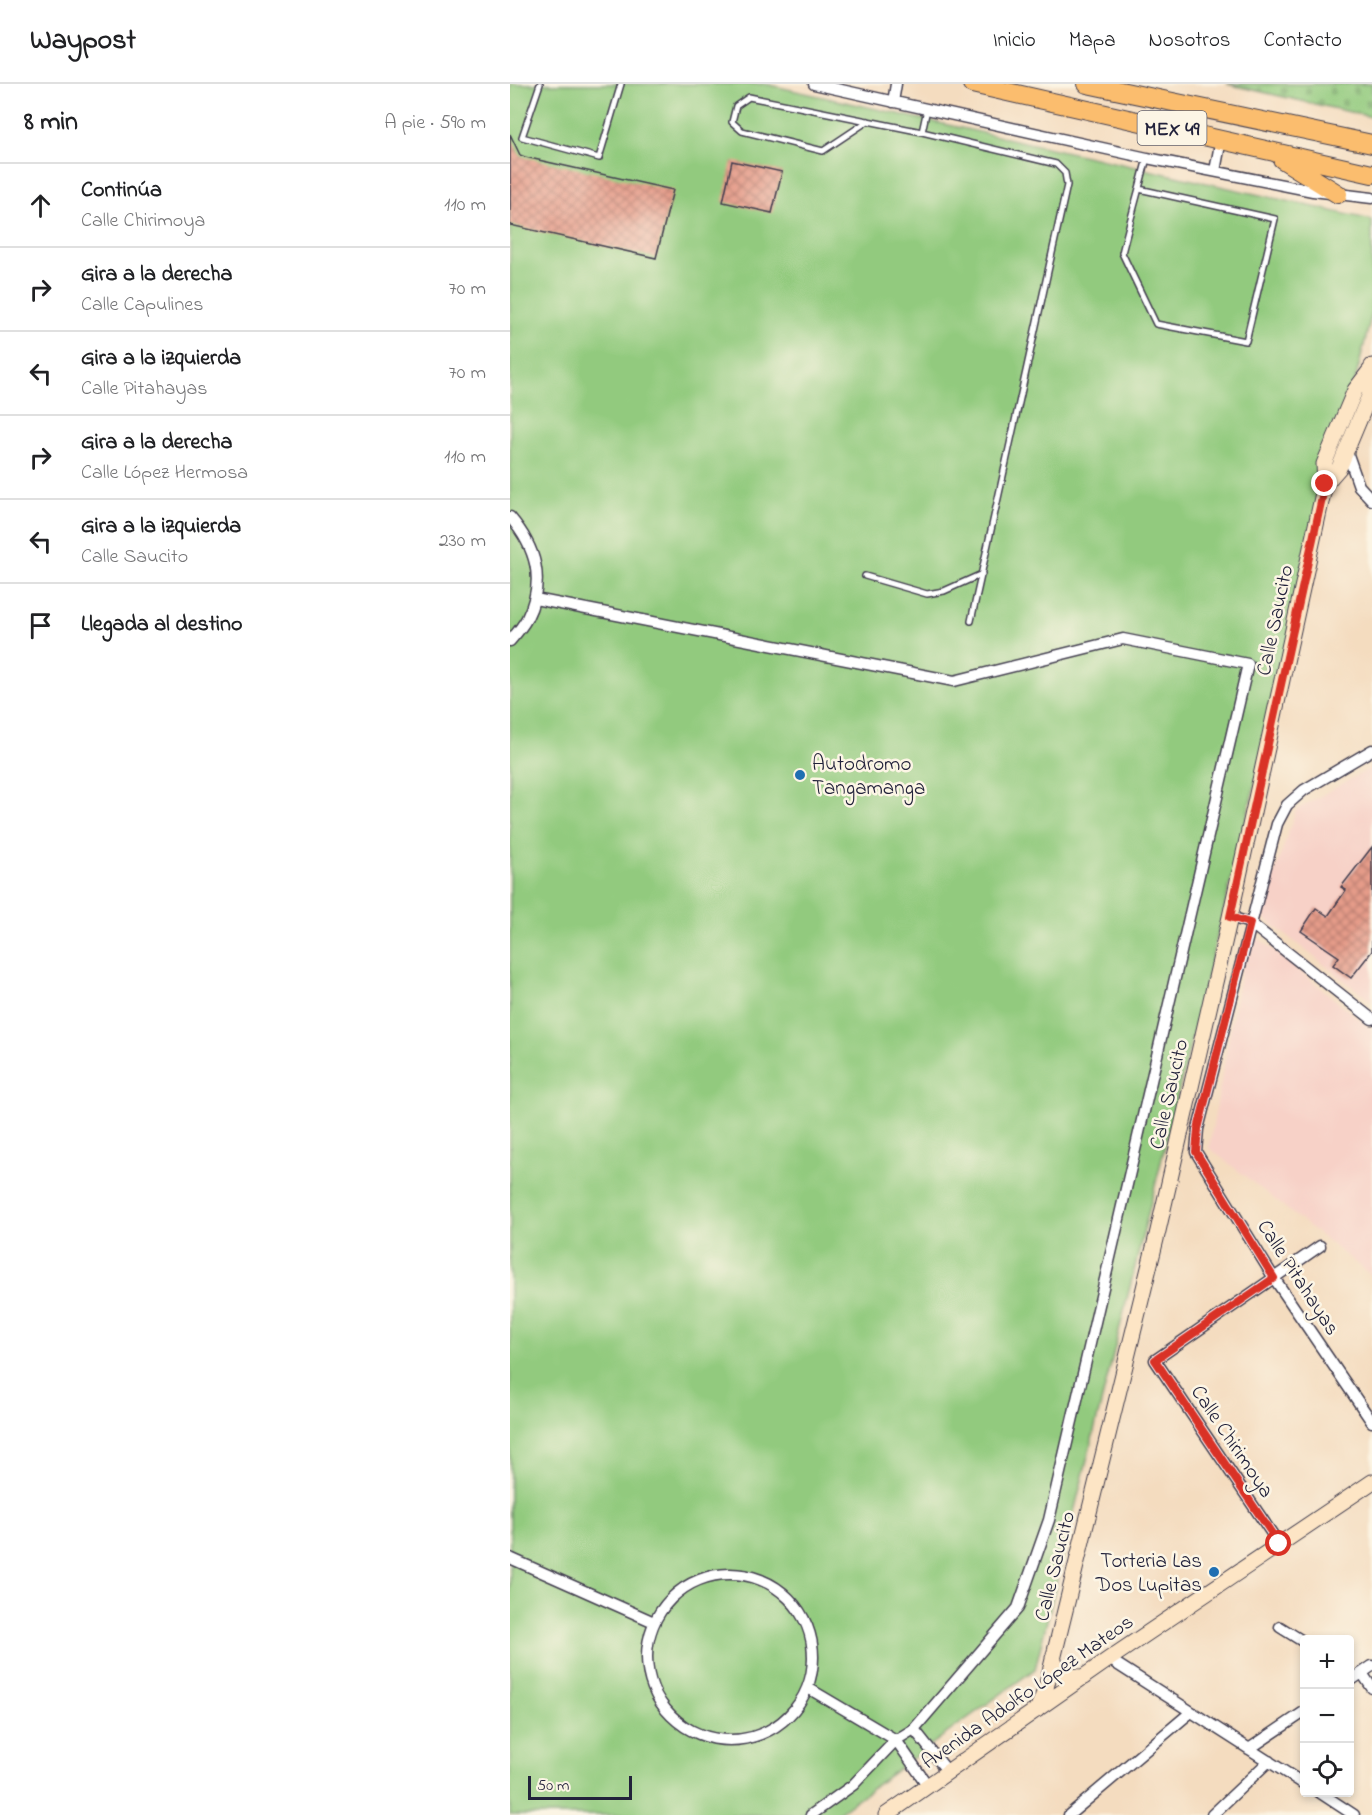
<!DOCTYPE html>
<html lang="es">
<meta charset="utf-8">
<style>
:root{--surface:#fff;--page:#f6f6f6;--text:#202124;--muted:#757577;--line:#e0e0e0}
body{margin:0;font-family:"Indie Flower",sans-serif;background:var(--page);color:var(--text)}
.controls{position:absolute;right:18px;bottom:18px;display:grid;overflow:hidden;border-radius:6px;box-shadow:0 3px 9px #0003}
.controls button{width:54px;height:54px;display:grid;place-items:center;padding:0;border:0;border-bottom:2px solid var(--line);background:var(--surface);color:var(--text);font:30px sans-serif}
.scale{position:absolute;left:18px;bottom:15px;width:104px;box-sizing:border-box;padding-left:6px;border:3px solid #22223b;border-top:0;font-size:16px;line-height:21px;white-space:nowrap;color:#22223b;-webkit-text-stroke:4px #fcf5e5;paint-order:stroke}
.stop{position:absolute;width:18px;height:18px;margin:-14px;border:4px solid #d93025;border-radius:50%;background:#fff}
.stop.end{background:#d93025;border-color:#fff;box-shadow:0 2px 6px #0008}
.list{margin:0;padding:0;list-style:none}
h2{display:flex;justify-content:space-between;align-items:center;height:78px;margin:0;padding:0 24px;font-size:26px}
h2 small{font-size:20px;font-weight:400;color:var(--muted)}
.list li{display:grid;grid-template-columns:39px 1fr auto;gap:18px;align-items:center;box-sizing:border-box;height:84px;padding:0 24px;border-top:2px solid var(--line)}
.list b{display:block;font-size:22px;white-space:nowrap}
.list p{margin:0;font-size:20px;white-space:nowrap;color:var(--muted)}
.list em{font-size:20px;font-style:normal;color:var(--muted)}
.icon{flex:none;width:33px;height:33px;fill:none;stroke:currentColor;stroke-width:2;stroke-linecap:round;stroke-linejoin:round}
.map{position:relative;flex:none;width:862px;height:1731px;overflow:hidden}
header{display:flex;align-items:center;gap:36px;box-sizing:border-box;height:84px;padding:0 30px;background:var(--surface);border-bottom:2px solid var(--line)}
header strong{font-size:28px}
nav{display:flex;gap:33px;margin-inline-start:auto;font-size:21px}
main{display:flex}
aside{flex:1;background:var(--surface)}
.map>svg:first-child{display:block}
</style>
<header>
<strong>Waypost</strong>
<nav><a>Inicio</a><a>Mapa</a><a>Nosotros</a><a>Contacto</a></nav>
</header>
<main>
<aside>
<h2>8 min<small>A pie · 590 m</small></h2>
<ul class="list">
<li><svg class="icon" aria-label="ahead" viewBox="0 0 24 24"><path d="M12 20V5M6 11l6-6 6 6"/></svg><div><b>Continúa</b><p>Calle Chirimoya</p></div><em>110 m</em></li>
<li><svg class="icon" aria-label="right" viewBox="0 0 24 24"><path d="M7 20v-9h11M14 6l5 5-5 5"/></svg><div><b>Gira a la derecha</b><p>Calle Capulines</p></div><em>70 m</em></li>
<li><svg class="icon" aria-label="left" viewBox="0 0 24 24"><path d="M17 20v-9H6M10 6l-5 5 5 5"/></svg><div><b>Gira a la izquierda</b><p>Calle Pitahayas</p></div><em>70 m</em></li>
<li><svg class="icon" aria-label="right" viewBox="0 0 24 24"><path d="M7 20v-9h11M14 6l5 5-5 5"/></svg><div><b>Gira a la derecha</b><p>Calle López Hermosa</p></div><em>110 m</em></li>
<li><svg class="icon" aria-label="left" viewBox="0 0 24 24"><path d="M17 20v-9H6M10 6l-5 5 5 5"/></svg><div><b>Gira a la izquierda</b><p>Calle Saucito</p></div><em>230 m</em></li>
<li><svg class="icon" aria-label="arrive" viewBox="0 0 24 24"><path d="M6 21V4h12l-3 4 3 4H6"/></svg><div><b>Llegada al destino</b></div></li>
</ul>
</aside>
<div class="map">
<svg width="862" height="1731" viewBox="0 0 862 1731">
<defs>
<pattern id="cemetery-stones" width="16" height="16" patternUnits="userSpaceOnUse" patternTransform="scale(1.5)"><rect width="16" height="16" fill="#92ca7e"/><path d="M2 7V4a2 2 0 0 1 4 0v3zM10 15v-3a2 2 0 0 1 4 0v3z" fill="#7ead6e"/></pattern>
<pattern id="building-cross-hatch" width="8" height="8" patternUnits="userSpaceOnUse" patternTransform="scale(1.5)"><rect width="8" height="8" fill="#e59b89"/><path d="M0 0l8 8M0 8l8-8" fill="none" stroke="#b97e71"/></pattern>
</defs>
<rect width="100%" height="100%" fill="#fcf5e5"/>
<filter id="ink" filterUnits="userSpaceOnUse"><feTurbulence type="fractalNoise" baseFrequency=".0167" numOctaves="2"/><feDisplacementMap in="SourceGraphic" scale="12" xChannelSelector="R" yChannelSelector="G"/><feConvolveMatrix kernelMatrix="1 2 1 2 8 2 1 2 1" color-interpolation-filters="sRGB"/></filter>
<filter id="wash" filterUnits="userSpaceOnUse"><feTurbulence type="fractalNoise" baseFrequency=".008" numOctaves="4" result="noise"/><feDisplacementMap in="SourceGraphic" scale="24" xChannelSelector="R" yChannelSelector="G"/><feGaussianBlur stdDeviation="1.35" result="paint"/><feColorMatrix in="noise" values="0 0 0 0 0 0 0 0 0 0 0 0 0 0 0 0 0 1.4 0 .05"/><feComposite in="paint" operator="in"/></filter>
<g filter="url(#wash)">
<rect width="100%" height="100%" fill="#f4dcbf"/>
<!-- built -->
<path fill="#f7d1c7" d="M862 683V918L750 831 786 726Z
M738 846 862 945V1192L699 1064Z"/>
<!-- cemetery -->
<path fill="url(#cemetery-stones)" stroke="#5a765c" stroke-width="1.5" d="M717 0H862V33Z"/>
<!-- park -->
<path fill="#92ca7e" stroke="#5a765c" stroke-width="1.5" d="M0 0H255L862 136V229L525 1585 325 1731H0Z"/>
<g id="blocks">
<!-- building -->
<path fill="url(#building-cross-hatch)" d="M0 50 10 71 15 73 163 106 146 174 0 141Z
M222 77 272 88 262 129 213 118Z
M862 763V867L841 894 823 881 829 873 791 847 806 824 818 832 836 806 831 803Z"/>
</g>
</g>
<g filter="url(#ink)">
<use href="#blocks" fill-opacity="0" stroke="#423e4f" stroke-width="1.5"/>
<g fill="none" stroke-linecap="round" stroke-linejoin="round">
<!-- lane casing -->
<g stroke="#423e4f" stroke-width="8">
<path id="lane" d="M30 0 12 53 89 74 111 0
M358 37 313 67 232 47 222 38 226 22 239 13 412 48 546 80 555 89 557 101 461 537
M412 48 417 25
M629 105 765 135 736 257 646 240 612 169C620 137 629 105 637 74
M355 492 417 510 434 507 472 490"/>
</g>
<!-- street casing -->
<g stroke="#423e4f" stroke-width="13">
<path id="street" d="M304 0 637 74 803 107 862 114
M383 18 386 0
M705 87 711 55
M836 365 849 402 862 416
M0 433C26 464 36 496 17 534 13 542 6 550 0 557
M25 515 444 597 613 555 738 580 539 1436 508 1524 404 1645 386 1656 298 1604
M862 666 794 706 777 721 767 740 688 1045 686 1068 764 1194 862 1338
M720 833 740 839 862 935
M769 1460 645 1276 810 1162
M0 1474 144 1538
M137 1573a83 83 0 1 1 166 0a83 83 0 1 1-166 0Z
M770 1543 794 1558
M599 1575 794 1700
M852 1589 862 1604
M840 1597 862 1582
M404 1645 438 1688
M739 1665 794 1628
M809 1708 844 1731
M301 1731 343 1701 386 1656 418 1702
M559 1731 681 1628
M702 1731 759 1677"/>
</g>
<!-- secondary casing -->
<g stroke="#423e4f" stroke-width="17">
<path id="secondary" d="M815 400 829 384 860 310 862 282
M543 1574C549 1590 556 1593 574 1593
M527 1626 536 1604 648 1147 720 833 815 400 814 380 845 306 861 285
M376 1731 599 1575 862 1398"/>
</g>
<!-- primary casing -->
<g stroke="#423e4f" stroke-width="20">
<path id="primary" d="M462 0 862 90
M577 0 862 60
M772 75 828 110"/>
</g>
<!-- lane -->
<use href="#lane" stroke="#fff" stroke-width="5"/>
<!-- street -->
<use href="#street" stroke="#fff" stroke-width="10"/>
<!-- secondary -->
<use href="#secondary" stroke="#fde5c5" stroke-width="15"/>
<!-- primary -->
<use href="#primary" stroke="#fbbd6e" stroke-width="18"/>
</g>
</g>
<g fill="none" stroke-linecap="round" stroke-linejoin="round" filter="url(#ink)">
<!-- route -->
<path stroke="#d93025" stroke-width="8" d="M769 1460 645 1276 764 1194 686 1068 688 1045 740 839 720 833 815 400"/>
</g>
<!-- markers -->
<g fill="#1f6fb2" stroke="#fcf5e5" stroke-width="2">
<circle cx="290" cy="691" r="6"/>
<circle cx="704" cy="1488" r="6"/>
</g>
<g text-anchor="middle" stroke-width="5" stroke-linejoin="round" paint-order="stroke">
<!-- shield labels -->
<rect fill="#fcf5e5" stroke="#63616e" stroke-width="1.5" x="627.5" y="27" width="69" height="34" rx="4.5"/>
<g font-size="20" font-weight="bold" fill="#22223b">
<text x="662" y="51">MEX 49</text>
</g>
<!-- street labels -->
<g font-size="21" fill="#22223b" stroke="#fcf5e5">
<text transform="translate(764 536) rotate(-78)" y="7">Calle Saucito</text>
<text transform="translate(658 1010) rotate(-77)" y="7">Calle Saucito</text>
<text transform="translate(789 1193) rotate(57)" y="7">Calle Pitahayas</text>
<text transform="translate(723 1357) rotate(56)" y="7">Calle Chirimoya</text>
<text transform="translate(544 1482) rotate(-76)" y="7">Calle Saucito</text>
<text transform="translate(517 1607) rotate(-35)" y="7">Avenida Adolfo López Mateos</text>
</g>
<!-- poi labels -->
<g font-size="21" fill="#22223b" stroke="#fcf5e5" text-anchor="start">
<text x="302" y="686">Autodromo<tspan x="302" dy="24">Tangamanga</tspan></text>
<text x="692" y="1483" text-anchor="end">Torteria Las<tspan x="692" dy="24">Dos Lupitas</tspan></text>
</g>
</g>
</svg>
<div class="controls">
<button>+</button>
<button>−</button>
<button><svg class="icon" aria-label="locate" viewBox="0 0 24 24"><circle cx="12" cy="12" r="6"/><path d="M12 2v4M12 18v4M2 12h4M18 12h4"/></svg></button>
</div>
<div class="scale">50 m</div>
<div class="stop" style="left:769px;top:1460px"></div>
<div class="stop end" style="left:815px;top:400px"></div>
</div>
</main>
